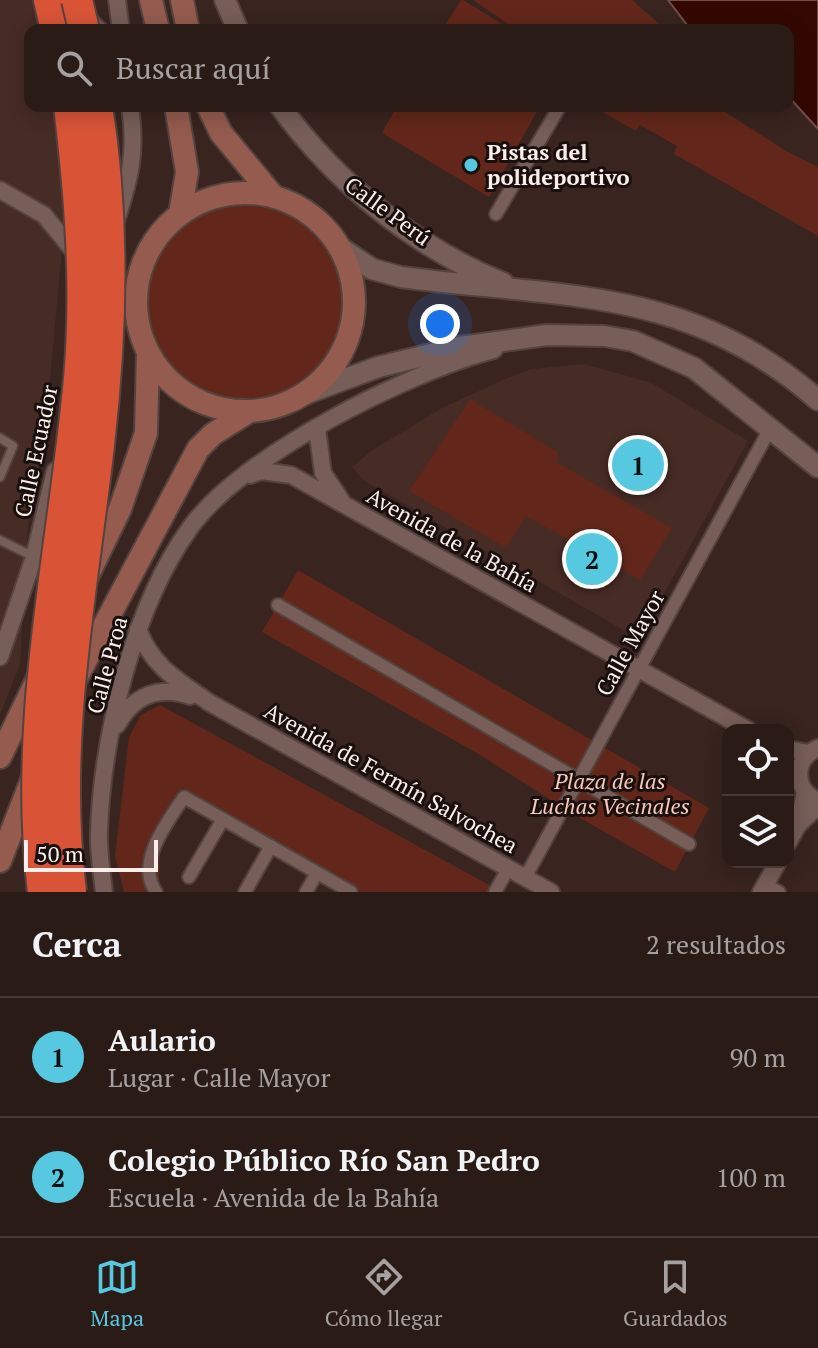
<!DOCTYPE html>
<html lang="es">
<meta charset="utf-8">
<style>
:root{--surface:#2b1b17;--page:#372824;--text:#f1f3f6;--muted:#a6a1a1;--line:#473936;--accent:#56c9e1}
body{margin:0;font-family:"PT Serif",serif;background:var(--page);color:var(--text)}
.controls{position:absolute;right:24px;bottom:24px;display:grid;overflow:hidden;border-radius:16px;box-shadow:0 4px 20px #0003}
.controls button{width:72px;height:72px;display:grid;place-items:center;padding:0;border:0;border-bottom:2px solid var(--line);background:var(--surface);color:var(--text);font:40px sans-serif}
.scale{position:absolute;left:24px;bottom:20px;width:134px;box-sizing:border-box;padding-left:8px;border:4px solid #fdeeeb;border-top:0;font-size:22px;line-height:28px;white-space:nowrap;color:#fdeeeb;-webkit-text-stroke:6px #19100e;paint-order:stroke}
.you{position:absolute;left:440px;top:324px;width:28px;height:28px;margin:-20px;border:6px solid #fff;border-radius:50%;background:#1a73e8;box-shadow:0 0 0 12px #1a73e833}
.badge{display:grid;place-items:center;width:52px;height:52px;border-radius:50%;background:var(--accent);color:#111;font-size:26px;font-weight:700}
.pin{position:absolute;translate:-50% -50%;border:4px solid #fff;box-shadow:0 2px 8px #0006}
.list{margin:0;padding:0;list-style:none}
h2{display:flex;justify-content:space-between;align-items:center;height:104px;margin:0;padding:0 32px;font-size:34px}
h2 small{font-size:26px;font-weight:400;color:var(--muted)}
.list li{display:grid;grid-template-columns:52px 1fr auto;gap:24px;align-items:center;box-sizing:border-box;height:120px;padding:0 32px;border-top:2px solid var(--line)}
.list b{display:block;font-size:30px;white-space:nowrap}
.list p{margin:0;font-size:26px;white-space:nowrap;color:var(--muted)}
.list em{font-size:26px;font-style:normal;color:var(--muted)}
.icon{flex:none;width:44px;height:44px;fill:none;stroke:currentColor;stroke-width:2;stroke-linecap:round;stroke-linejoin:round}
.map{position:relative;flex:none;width:818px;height:892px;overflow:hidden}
.search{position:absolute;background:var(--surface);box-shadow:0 4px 20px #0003;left:24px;right:24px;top:24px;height:88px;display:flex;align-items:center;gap:20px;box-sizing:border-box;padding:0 28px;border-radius:16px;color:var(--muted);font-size:30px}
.sheet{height:344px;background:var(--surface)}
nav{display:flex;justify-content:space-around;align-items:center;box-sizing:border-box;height:112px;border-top:2px solid var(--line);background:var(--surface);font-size:22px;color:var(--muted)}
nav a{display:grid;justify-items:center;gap:4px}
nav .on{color:var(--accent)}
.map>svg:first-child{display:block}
</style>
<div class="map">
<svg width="818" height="892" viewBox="0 0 818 892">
<rect width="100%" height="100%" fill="#39241f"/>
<!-- built -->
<path fill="#472b25" d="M0 0H32L41 30H30V106H53L66 206 46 424 28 526 20 664 0 715Z
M583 364 650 382 748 441 639 639 363 480 352 467 371 451 442 408 505 379 531 369Z"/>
<!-- green -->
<path fill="#62271a" d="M461 0H463L512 30H442Z
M473 0H632L666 30H517Z
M397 106H540L489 197 382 133Z
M592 106H716L786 151 818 167V236L674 154 677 146 640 125 636 131Z
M145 302a100 100 0 1 1 200 0a100 100 0 1 1-200 0Z
M470 399 559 453 556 462 672 528 640 580 526 516 506 548 409 491Z
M298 570 709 808 675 872 571 813 482 756 262 632Z
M160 705 502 892H361L183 788 160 826 159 888 163 892H124L115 856 129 737 141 715Z"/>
<!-- water -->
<path fill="#340802" stroke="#704d48" stroke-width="2" d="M668 0H818V129L788 96V30H691Z"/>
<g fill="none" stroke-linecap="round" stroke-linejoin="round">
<!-- service casing -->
<g stroke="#54423e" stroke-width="12">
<path id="service" d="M90 16 105 30
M0 438 13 446 0 477
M0 540 34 557"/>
</g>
<!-- pedestrian casing -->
<g stroke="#54423e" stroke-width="16">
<path id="pedestrian" d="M496 214 560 106
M278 605 689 844
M189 877 223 819
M525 878 771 427
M766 885 779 892
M156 892C135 863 168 821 184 797L351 892
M245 892 271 846
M306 892 317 873
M495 892 508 869"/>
</g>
<!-- minor casing -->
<g stroke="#54423e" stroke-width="20">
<path id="minor" d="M117 0 121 30
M0 190 44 215 76 254
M115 224C130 179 137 153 130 106
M317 429 323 473 341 500
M250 475 261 471 291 475 748 730
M138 629C152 667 179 681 210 703L551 892
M0 657 34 557 55 471
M117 725C133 696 158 685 190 696
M818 748C793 759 793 789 818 801
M788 749 808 753
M805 792 798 825 818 806
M788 843 798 825
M104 892C102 873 98 851 99 832 102 737 134 605 190 528 242 455 408 372 494 350
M761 892 778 862"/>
</g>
<!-- tertiary casing -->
<g stroke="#54423e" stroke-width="24">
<path id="tertiary" d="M225 0 238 30
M280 106C335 182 416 248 503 283
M338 246 372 269 401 277C560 298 689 286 818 400
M305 394 378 367 460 347 547 335 604 336 633 341 694 368 818 467"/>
</g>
<!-- secondary casing -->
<g stroke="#54423e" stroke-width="26">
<path id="secondary" d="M151 0 158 30
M182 0 188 30
M176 106 187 172 180 214
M208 106 221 133 274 197
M136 302a109 109 0 1 1 218 0a109 109 0 1 1-218 0Z
M88 575 120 509 146 433 148 352
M72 686 198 449 213 434 250 411
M0 757 38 678
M0 861 33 777"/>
</g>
<!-- motorway casing -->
<g stroke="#54423e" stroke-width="34">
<path id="motorway" d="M49 0 56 30"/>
</g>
<!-- service -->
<use href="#service" stroke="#775e58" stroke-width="8"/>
<!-- pedestrian -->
<use href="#pedestrian" stroke="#775e58" stroke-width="12"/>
<!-- minor -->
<use href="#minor" stroke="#775e58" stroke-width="16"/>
<!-- tertiary -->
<use href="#tertiary" stroke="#775e58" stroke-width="20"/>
<!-- secondary -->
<use href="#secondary" stroke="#945b4e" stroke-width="22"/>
<!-- motorway -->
<use href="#motorway" stroke="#d95437" stroke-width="30"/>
<!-- motorway-bridge casing -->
<g stroke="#54423e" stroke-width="34" stroke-linecap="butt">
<path id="motorway-bridge" d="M77 0 84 30
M43 892C22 719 63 550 79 379 87 287 80 197 69 106
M71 892C52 741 82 594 99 445 112 333 115 218 97 106"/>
</g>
<!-- motorway-bridge -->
<use href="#motorway-bridge" stroke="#d95437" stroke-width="30"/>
</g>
<!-- markers -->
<circle fill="#56c9e1" stroke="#19100e" stroke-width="3" cx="471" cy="165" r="8"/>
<g text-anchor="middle" stroke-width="6" stroke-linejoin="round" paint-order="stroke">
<!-- poi labels -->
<g font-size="22" font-weight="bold" fill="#fdeeeb" stroke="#19100e" text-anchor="start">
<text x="487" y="160">Pistas del<tspan x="487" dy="25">polideportivo</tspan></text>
</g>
<!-- street labels -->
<g font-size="22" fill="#fdeeeb" stroke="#19100e">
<text transform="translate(388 211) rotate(36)" y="8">Calle Perú</text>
<text transform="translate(36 451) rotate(-78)" y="8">Calle Ecuador</text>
<text transform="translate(452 540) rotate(29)" y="8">Avenida de la Bahía</text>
<text transform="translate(630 643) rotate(-61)" y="8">Calle Mayor</text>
<text transform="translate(107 665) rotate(-75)" y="8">Calle Proa</text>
<text transform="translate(391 778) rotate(29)" y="8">Avenida de Fermín Salvochea</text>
</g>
<!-- park labels -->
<g font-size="22" font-style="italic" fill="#f9c7bb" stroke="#19100e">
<text x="610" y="789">Plaza de las<tspan x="610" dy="25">Luchas Vecinales</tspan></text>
</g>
</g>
</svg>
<div class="controls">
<button><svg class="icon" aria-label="locate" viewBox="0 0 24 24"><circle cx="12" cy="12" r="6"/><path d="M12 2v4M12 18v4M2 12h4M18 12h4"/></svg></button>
<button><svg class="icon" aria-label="layers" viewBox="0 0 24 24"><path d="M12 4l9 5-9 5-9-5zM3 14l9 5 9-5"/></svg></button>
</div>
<div class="scale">50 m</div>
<div class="you"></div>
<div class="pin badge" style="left:638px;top:465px">1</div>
<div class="pin badge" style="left:592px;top:559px">2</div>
<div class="search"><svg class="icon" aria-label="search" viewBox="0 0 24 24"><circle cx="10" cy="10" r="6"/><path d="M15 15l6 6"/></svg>Buscar aquí</div>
</div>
<section class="sheet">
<h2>Cerca<small>2 resultados</small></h2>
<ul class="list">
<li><span class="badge">1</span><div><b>Aulario</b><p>Lugar · Calle Mayor</p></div><em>90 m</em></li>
<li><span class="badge">2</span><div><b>Colegio Público Río San Pedro</b><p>Escuela · Avenida de la Bahía</p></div><em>100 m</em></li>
</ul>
</section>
<nav>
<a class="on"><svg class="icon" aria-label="map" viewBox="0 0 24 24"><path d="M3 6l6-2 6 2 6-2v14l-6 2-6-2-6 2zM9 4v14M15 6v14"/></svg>Mapa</a>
<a><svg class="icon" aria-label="directions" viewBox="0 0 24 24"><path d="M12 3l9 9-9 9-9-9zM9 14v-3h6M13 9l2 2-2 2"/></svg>Cómo llegar</a>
<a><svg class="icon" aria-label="saved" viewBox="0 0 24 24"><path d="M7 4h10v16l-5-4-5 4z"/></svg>Guardados</a>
</nav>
